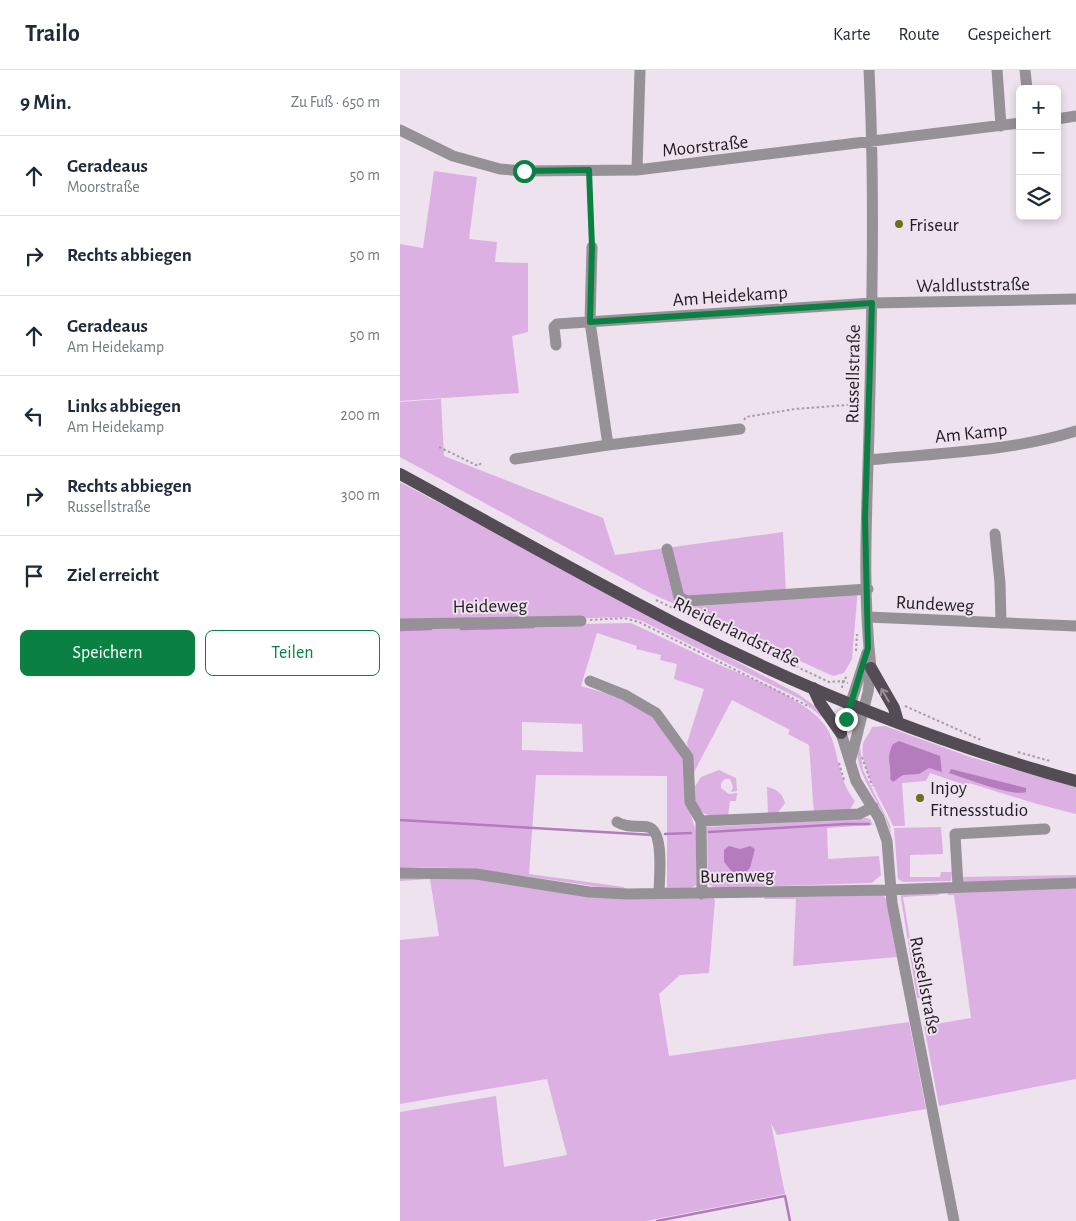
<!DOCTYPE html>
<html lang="de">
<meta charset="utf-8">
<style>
:root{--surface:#fff;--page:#f6f6f7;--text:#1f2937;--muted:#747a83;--line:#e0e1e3;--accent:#0b8043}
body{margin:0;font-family:"Alegreya Sans",sans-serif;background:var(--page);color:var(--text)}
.controls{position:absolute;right:15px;top:15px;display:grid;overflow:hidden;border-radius:8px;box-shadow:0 2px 8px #0003}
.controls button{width:45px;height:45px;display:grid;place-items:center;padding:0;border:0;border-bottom:1px solid var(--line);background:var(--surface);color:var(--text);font:25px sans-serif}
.stop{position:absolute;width:15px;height:15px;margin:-11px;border:4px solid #0b8043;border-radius:50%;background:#fff}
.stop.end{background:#0b8043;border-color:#fff;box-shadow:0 1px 5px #0008}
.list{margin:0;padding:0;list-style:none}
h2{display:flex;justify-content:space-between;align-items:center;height:65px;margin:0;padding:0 20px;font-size:21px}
h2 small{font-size:16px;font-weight:400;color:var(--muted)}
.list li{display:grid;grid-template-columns:32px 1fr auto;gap:15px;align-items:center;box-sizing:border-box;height:80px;padding:0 20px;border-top:1px solid var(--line)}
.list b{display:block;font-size:19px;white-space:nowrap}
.list p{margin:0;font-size:16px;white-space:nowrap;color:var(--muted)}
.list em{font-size:16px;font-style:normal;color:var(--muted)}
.actions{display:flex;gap:10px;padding:15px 20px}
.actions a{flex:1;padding:11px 0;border:1px solid var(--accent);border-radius:8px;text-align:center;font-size:18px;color:var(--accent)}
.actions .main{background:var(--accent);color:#fff}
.icon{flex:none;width:28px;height:28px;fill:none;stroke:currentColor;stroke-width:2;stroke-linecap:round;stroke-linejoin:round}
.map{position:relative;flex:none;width:676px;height:1151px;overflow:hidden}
header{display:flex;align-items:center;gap:30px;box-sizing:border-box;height:70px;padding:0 25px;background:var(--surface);border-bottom:1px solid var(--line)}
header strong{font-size:24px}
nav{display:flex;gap:28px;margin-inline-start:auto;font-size:18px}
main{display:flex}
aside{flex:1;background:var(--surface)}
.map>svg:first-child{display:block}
</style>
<header>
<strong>Trailo</strong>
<nav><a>Karte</a><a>Route</a><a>Gespeichert</a></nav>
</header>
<main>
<aside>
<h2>9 Min.<small>Zu Fuß · 650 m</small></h2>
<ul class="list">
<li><svg class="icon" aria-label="ahead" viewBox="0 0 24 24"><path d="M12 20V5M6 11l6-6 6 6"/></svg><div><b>Geradeaus</b><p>Moorstraße</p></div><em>50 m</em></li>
<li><svg class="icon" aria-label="right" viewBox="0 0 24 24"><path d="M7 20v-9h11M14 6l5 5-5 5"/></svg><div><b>Rechts abbiegen</b></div><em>50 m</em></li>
<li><svg class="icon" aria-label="ahead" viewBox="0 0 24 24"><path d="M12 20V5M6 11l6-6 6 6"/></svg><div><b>Geradeaus</b><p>Am Heidekamp</p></div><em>50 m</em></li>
<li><svg class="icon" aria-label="left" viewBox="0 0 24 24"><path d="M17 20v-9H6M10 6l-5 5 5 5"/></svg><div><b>Links abbiegen</b><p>Am Heidekamp</p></div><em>200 m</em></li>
<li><svg class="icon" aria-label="right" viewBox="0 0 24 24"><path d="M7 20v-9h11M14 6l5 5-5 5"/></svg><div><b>Rechts abbiegen</b><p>Russellstraße</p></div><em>300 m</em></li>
<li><svg class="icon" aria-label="arrive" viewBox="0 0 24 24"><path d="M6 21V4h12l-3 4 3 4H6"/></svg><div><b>Ziel erreicht</b></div></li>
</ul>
<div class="actions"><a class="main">Speichern</a><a>Teilen</a></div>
</aside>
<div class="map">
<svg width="676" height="1151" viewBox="0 0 676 1151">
<rect width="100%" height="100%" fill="#ede2ee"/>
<!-- green -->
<path fill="#ddb0e4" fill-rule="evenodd" d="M34 101 77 107 69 169 97 172 95 192 128 193V262L112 266 119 323 0 331V174L23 178Z
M41 329 44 386 203 448 215 485 383 462 386 523 458 518 452 589 444 603 433 606 250 523 0 387V332Z
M0 412 398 624 420 640 425 650 402 630 242 551 229 547 0 553Z
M231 553C258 565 284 578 311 591 342 605 403 627 424 654 440 674 435 707 455 731L449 741 414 744 409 675 388 664 390 660 332 630 293 704 287 673 304 619 274 609 277 594 260 590 261 585 236 579 237 576 197 563 181 616 229 630 248 643 271 668 283 689 286 730 296 761V815L290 819 263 818 267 817V706L136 705 129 804 224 817 223 820C149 812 75 793 0 798V557ZM122 652 182 654 183 682 122 680Z
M485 656 570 687 676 717V744L637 734 569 713 568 716 530 703 526 711 502 713 505 756H493C484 733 459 699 463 674 465 667 470 663 472 657Z
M464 661 460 677 463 700 490 755 495 807C488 794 493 775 490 761 482 730 442 693 464 661Z
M319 700 336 708 337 721 331 722 333 717 330 709H325L321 713V718L329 724 337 723 336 731H330L328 746C304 747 297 745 293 719L301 707Z
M367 717C377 719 382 723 385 733L377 744 368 745Z
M466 748 470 749 473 755 427 758 428 789 479 786 481 805 472 813 314 818 308 813 307 757Z
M541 757 543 784 510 785V807H540L541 802H552L551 811 503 812 498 809 494 758Z
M26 805 312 826 315 830 309 903 280 905 259 924 269 986 509 952 526 1039 377 1065 371 1053 385 1124 246 1151H0V1042L96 1026 104 1097 167 1085 147 1009 0 1034V870L39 866 30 809 0 811V806Z
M676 805V810L563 812 561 807Z
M676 817V1009L539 1036 524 956 571 948 554 825H548V822Z
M540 819 539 825 503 827 520 928H517L500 822Z
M483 825 486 829 497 887 393 896 396 829H364L366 826Z"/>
<!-- water -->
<path fill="#b57cbd" d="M499 671 540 686 542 702 529 698 519 704 503 705 493 712 490 709C492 696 485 688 493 674Z
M551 699 626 718V722C612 727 565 708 549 703Z
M329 776 340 779 350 776 355 779 350 798 346 802 333 803 324 792V780Z"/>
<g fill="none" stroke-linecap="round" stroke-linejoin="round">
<!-- stream -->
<path stroke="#b57cbd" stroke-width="2.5" d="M61 559 133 557
M0 560 31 559
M0 750 253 765
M309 762 445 754H469
M265 764 291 763
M257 1151 385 1126 390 1151"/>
<!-- path -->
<path stroke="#a59ca6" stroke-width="2" stroke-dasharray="2.5 2.5" stroke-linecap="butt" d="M190 109 192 167
M344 350 346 347 395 339 460 334
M39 377 78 396 82 392
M256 530 429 612 443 611 448 613
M190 550 224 548 239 552 410 637
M456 581 457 564
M442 618 443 611 448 605
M505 636 581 670
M618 682 650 691
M462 687 472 716
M439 693 444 710"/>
<!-- minor -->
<path stroke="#959196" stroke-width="11" d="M597 0 601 56
M625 0 627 19
M657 49 676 46
M0 60 53 86 100 99 124 101 237 100 620 53
M237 100 240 0
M192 177 190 252 208 375 340 359
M156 275 154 257 157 254 472 233 676 229
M115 389 208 375
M468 390C537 383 609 382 676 361
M595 464 600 513 601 553
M267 479 279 527 287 531 468 519
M468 547 676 556
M0 554 181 551
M467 583 441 663 456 711 479 748 487 771 492 833 554 1151
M190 611 225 625 256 643 288 687 290 732 301 751 302 824
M450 692 468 622 471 598C462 519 467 439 469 360 472 240 475 120 469 0
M301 751 459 744 473 737
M217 752C226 758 238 755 248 757 265 761 259 809 259 823
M0 803 76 804 189 822 228 824 486 820 676 813
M558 816 555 764 645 759"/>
<!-- major -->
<path stroke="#544c55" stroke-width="12" d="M0 404C92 454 183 506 276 554 403 619 538 673 676 711
M471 598 494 638 498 652
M413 618 420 633 441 663"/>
</g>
<!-- one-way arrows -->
<defs><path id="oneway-shaft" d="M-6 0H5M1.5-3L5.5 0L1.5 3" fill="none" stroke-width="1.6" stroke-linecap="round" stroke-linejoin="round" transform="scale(1.25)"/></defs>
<use stroke="#99909a" href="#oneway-shaft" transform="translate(485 625) rotate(-120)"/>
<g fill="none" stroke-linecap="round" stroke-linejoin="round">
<!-- route -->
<path stroke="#0b8043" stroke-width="6" d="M124 101 189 100 192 177 190 252 472 233 465 448 468 578 446 649"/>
</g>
<!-- markers -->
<g fill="#6d7016" stroke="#ede2ee" stroke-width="2">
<circle cx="499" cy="154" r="5"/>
<circle cx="520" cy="728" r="5"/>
</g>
<g text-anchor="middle" stroke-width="4" stroke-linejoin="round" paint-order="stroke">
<!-- street labels -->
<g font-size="19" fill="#211d22" stroke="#ede2ee">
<text transform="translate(305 75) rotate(-6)" y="7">Moorstraße</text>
<text transform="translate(573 214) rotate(-1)" y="7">Waldluststraße</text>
<text transform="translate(330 225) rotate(-4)" y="7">Am Heidekamp</text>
<text transform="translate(452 304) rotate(-89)" y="7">Russellstraße</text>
<text transform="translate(571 362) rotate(-6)" y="7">Am Kamp</text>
<text transform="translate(535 533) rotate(3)" y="7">Rundeweg</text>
<text transform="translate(90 535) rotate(-1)" y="7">Heideweg</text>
<text transform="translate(337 561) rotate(26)" y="7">Rheiderlandstraße</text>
<text transform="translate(337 805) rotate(-1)" y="7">Burenweg</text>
<text transform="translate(526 915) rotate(79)" y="7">Russellstraße</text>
</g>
<!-- poi labels -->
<g font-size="19" fill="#211d22" stroke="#ede2ee" text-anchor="start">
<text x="509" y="161">Friseur</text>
<text x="530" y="724">Injoy<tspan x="530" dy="22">Fitnessstudio</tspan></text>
</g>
</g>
</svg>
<div class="controls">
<button>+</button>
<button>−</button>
<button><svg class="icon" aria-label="layers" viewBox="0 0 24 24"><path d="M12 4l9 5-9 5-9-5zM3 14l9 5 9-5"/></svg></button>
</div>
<div class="stop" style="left:124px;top:101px"></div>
<div class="stop end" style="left:446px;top:649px"></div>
</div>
</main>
